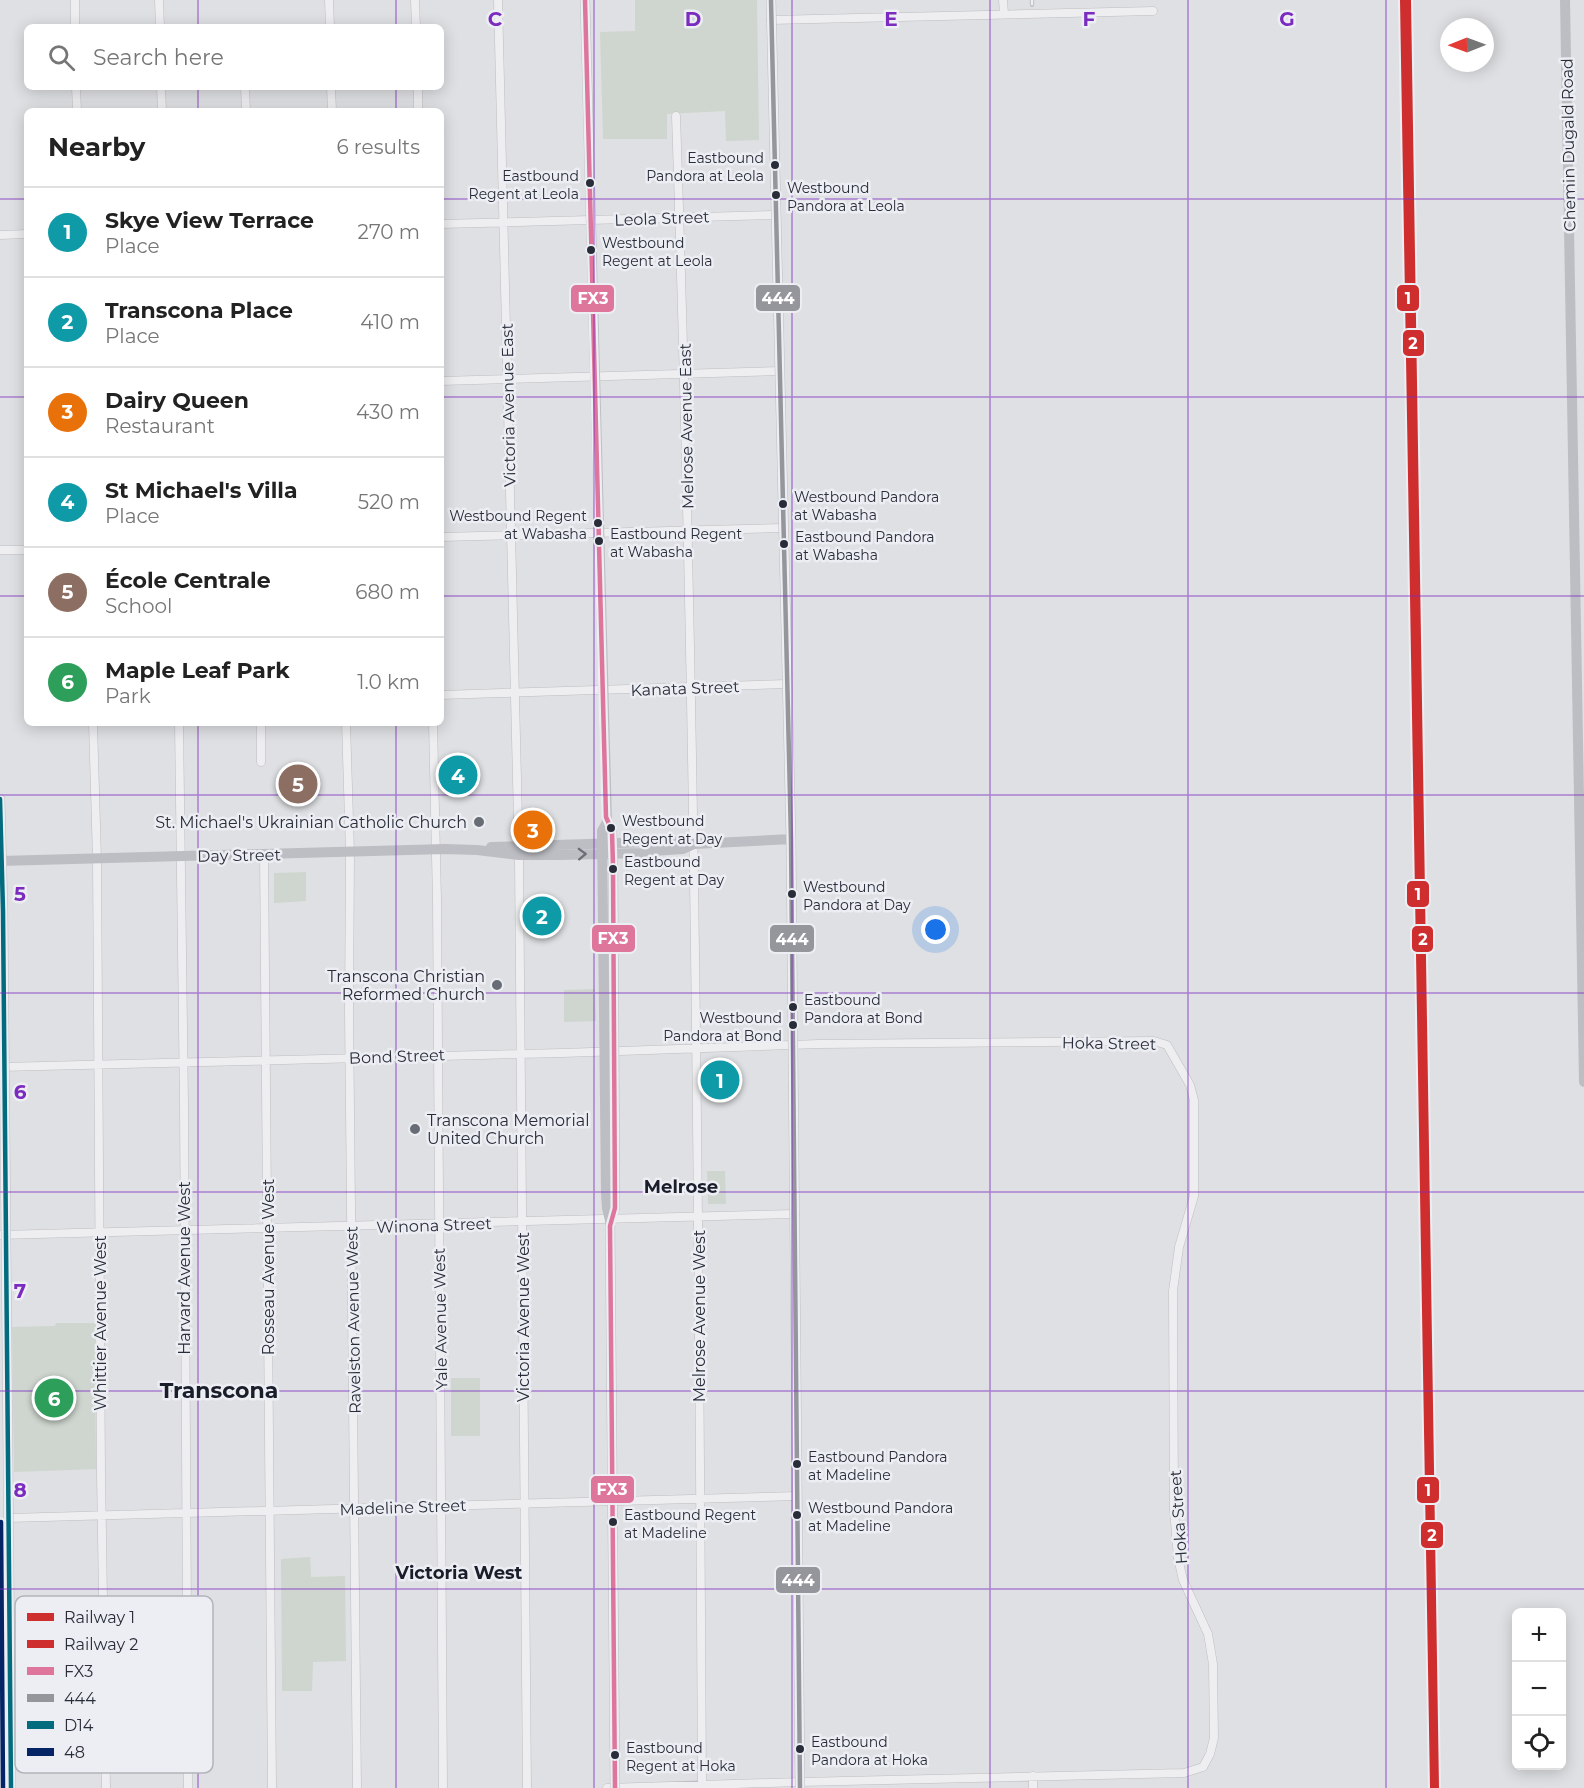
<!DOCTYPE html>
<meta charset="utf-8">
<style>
:root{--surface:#fff;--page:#f6f6f6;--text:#222;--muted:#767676;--line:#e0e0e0;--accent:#d93025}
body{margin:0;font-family:Montserrat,sans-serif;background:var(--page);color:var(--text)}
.controls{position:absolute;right:18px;bottom:18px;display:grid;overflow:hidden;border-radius:9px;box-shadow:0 3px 15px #0003}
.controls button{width:54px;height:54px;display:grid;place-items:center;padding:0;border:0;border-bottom:2px solid var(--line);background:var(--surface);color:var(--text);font:30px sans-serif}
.compass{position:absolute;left:1440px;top:18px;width:54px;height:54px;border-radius:50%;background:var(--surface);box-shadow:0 3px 15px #0003;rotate:269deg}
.you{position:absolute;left:936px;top:930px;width:21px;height:21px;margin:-15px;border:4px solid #fff;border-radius:50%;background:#1a73e8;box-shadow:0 0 0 9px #1a73e833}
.badge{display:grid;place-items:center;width:39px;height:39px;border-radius:50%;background:var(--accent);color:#fff;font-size:20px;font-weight:700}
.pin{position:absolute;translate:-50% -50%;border:3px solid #fff;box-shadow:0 2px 6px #0006}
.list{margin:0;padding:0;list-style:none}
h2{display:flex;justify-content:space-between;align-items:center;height:78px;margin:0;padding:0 24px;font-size:26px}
h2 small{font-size:20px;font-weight:400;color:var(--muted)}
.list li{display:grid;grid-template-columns:39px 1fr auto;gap:18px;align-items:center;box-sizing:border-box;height:90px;padding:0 24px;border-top:2px solid var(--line)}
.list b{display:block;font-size:22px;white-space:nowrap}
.list p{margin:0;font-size:20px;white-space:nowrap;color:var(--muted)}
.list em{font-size:20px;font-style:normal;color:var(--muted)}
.icon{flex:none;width:33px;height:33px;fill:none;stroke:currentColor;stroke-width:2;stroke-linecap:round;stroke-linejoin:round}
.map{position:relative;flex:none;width:1584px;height:1788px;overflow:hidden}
.search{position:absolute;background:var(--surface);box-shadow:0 3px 15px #0003;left:24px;top:24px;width:420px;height:66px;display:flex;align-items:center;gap:15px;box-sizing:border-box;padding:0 21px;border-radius:9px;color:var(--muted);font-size:22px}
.panel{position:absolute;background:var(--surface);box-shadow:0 3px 15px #0003;left:24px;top:108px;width:420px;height:618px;border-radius:9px}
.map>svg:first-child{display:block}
</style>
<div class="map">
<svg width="1584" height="1788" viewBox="0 0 1584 1788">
<rect width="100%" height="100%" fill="#dfe0e3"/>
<!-- green -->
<path fill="#ced6cf" d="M635 0H757L759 140 726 141 725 111 667 114V139H603L600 32 635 31Z
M306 872V901L274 903V873Z
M595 989 596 1021 564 1022V990Z
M707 1171H725L726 1204H708Z
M56 1323H95L96 1469 14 1472 12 1327 55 1326Z
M451 1378H480V1436H451Z
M310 1557 311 1577 345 1576 346 1661 313 1662 312 1691H282L281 1559Z"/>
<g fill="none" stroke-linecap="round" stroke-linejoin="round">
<!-- street casing -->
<g stroke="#bdbec1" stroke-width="9">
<path id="street" d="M75 0V27
M159 0 160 27
M329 0 330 27
M415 0 416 27
M498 0 519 861 527 1788
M1003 0 1004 14
M771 20 1153 11
M76 87 77 111
M161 87 162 111
M245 87 246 111
M331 87 332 111
M418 87V111
M676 116C695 673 699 1231 702 1788
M441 224 776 215
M0 235 27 234
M441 381 779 371
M441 537 783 528
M0 550H27
M441 695 786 684
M93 723 97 859 101 1473 106 1788
M179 723 184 1104 188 1788
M261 723V762
M346 723 350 852 349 1014 357 1788
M433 723 437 900 443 1788
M264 854 272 1788
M1 1067 563 1053 819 1044 1154 1041 1167 1045 1190 1085 1194 1100V1196L1179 1247 1173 1291 1174 1510 1178 1558 1183 1580 1208 1634 1213 1664 1214 1738 1210 1754 1203 1767 1184 1773 800 1782 607 1788
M0 1235 795 1214
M9 1518 797 1496
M1033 1776V1788"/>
</g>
<!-- street -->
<use href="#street" stroke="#eeeef0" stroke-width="8"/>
<!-- secondary -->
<path stroke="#bdbec3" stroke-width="10" d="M585 0 607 822 602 831 606 1193 607 1208 610 1220 615 1788
M771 0 791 839 800 1788
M1565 0 1584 1082
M0 799 3 911 11 1788
M607 822 612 831 613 866 615 1192V1208L610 1220
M491 847 684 841 694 844
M0 861 445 849 477 850 519 855H561L642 853 652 851 683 849 694 844 791 839"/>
<!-- rail casing -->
<g stroke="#c7c8ca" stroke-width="4.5">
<path id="rail" d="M1032 0V5"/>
</g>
<!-- rail -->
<use href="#rail" stroke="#eceef3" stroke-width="2" stroke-dasharray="7" stroke-linecap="butt"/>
<!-- bus-1 casing -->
<g stroke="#eceef3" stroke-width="9">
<path id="bus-1" d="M585 0 606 817 612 831 613 866 615 1208 610 1226 615 1788"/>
</g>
<!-- bus-2 casing -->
<g stroke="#eceef3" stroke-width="9">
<path id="bus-2" d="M771 0 791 839 800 1788"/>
</g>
<!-- bus-3 casing -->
<g stroke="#eceef3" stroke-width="9">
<path id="bus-3" d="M0 799 3 911 11 1788"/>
</g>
<!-- bus-4 casing -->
<g stroke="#eceef3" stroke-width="9">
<path id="bus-4" d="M1 1522 3 1788"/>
</g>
<!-- bus-1 -->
<use href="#bus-1" stroke="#de769b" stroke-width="4.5"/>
<!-- bus-2 -->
<use href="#bus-2" stroke="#94969c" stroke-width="4.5"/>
<!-- bus-3 -->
<use href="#bus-3" stroke="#026c7e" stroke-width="4.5"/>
<!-- bus-4 -->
<use href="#bus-4" stroke="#052465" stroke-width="4.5"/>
<!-- rail-1 casing -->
<g stroke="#eceef3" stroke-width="10">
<path id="rail-1" d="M1403 0 1433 1788"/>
</g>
<!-- rail-2 casing -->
<g stroke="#eceef3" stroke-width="10">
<path id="rail-2" d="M1408 0 1436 1788"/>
</g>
<!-- rail-1 -->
<use href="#rail-1" stroke="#cf2e2f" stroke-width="6"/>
<!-- rail-2 -->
<use href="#rail-2" stroke="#cf2e2f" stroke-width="6"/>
</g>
<!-- one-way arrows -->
<defs><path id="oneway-chevron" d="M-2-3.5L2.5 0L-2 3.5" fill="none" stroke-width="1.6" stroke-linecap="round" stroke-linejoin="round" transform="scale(1.5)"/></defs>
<use stroke="#6b6e77" href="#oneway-chevron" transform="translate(582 854) rotate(-2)"/>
<!-- grid -->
<path fill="none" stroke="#7b2cbf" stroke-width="1.5" stroke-opacity="0.55" d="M198 0V27M396 0V27M594 0V1788M792 0V1788M990 0V1788M1188 0V1788M1386 0V1788M198 87V111M396 87V111M0 199H27M441 199H1584M0 397H27M441 397H1584M0 596H27M441 596H1584M198 723V1788M396 723V1788M0 795H1584M0 993H1584M0 1192H1584M0 1391H1584M0 1589H1584"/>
<!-- markers -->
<g fill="#282d39" stroke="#eceef3" stroke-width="2">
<circle cx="775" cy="165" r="5"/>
<circle cx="590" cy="183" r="5"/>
<circle cx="776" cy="195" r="5"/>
<circle cx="591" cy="250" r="5"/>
<circle cx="783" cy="504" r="5"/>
<circle cx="598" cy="523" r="5"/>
<circle cx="599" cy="541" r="5"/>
<circle cx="784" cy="544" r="5"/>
<circle cx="611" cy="828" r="5"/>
<circle cx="613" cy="869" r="5"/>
<circle cx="792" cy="894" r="5"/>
<circle cx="793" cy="1007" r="5"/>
<circle cx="793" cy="1025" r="5"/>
<circle cx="797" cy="1464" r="5"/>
<circle cx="797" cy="1515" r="5"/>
<circle cx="613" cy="1522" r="5"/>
<circle cx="800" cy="1749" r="5"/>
<circle cx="615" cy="1755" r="5"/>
</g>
<g fill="#686c74" stroke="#eceef3" stroke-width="2">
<circle cx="479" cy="822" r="6"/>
<circle cx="497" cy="985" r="6"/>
<circle cx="415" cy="1129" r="6"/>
</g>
<g text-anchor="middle" stroke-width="5" stroke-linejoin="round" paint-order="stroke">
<!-- bus labels -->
<g font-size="14" fill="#282d39" stroke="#eceef3" text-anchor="start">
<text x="764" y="163" text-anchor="end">Eastbound<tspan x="764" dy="18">Pandora at Leola</tspan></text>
<text x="579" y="181" text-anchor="end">Eastbound<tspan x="579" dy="18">Regent at Leola</tspan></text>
<text x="787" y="193">Westbound<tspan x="787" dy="18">Pandora at Leola</tspan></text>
<text x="602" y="248">Westbound<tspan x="602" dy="18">Regent at Leola</tspan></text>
<text x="794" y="502">Westbound Pandora<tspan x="794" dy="18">at Wabasha</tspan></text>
<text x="587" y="521" text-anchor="end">Westbound Regent<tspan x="587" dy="18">at Wabasha</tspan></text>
<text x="610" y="539">Eastbound Regent<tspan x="610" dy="18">at Wabasha</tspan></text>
<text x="795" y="542">Eastbound Pandora<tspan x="795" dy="18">at Wabasha</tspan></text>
<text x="622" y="826">Westbound<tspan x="622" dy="18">Regent at Day</tspan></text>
<text x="624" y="867">Eastbound<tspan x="624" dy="18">Regent at Day</tspan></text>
<text x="803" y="892">Westbound<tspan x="803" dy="18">Pandora at Day</tspan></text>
<text x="804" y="1005">Eastbound<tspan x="804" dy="18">Pandora at Bond</tspan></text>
<text x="782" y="1023" text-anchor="end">Westbound<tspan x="782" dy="18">Pandora at Bond</tspan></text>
<text x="808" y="1462">Eastbound Pandora<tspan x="808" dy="18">at Madeline</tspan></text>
<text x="808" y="1513">Westbound Pandora<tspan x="808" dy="18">at Madeline</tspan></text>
<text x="624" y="1520">Eastbound Regent<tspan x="624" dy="18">at Madeline</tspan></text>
<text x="811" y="1747">Eastbound<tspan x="811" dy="18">Pandora at Hoka</tspan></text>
<text x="626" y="1753">Eastbound<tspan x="626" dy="18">Regent at Hoka</tspan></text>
</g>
<!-- street labels -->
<g font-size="16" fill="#282d39" stroke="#eceef3">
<text transform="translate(1568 145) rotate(-91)" y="6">Chemin Dugald Road</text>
<text transform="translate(662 218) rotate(-2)" y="6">Leola Street</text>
<text transform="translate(508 405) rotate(-91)" y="6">Victoria Avenue East</text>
<text transform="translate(686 426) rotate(-91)" y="6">Melrose Avenue East</text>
<text transform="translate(685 688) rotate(-2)" y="6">Kanata Street</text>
<text transform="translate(239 855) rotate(-1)" y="6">Day Street</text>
<text transform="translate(1109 1043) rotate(1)" y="6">Hoka Street</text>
<text transform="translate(397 1056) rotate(-2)" y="6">Bond Street</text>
<text transform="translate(434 1225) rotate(-2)" y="6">Winona Street</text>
<text transform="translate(268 1267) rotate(-90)" y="6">Rosseau Avenue West</text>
<text transform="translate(184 1268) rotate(-90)" y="6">Harvard Avenue West</text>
<text transform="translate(699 1316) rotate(-90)" y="6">Melrose Avenue West</text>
<text transform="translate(523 1317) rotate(-90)" y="6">Victoria Avenue West</text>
<text transform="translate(440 1319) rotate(-91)" y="6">Yale Avenue West</text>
<text transform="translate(353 1320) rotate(-91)" y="6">Ravelston Avenue West</text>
<text transform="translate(100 1323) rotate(-90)" y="6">Whittier Avenue West</text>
<text transform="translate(403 1507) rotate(-2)" y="6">Madeline Street</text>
<text transform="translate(1178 1517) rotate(-94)" y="6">Hoka Street</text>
</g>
<!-- poi labels -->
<g font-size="16" fill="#282d39" stroke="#eceef3" text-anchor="end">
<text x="467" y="828">St. Michael's Ukrainian Catholic Church</text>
<text x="485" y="982">Transcona Christian<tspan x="485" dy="18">Reformed Church</tspan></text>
<text x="427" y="1126" text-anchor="start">Transcona Memorial<tspan x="427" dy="18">United Church</tspan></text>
</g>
<!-- neighbourhood labels -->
<g font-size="18" font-weight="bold" fill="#1a1e2a" stroke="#eceef3">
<text x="681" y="1193">Melrose</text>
<text x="459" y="1579">Victoria West</text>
</g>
<!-- district labels -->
<g font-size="22" font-weight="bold" fill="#1a1e2a" stroke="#eceef3">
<text x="219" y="1398">Transcona</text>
</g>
</g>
<!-- legend -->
<rect x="15" y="1596" width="198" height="177" rx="9" fill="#eceef3" stroke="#b1b4bb" stroke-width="1.5"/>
<rect x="27" y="1613" width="27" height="8" fill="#cf2e2f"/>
<rect x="27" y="1640" width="27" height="8" fill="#cf2e2f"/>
<rect x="27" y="1667" width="27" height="8" fill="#de769b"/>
<rect x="27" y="1694" width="27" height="8" fill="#94969c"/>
<rect x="27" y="1721" width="27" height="8" fill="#026c7e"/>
<rect x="27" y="1748" width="27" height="8" fill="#052465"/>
<g font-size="16" fill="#282d39">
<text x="64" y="1623">Railway 1</text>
<text x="64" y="1650">Railway 2</text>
<text x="64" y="1677">FX3</text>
<text x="64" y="1704">444</text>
<text x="64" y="1731">D14</text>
<text x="64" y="1758">48</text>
</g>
<g font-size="20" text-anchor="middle" font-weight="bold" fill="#7b2cbf" stroke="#eceef3" stroke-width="5" stroke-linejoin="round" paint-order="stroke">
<text x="495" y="26">C</text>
<text x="693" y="26">D</text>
<text x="891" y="26">E</text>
<text x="1089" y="26">F</text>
<text x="1287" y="26">G</text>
<text x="20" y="901">5</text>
<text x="20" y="1099">6</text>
<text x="20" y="1298">7</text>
<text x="20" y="1497">8</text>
</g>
<g stroke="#eceef3" stroke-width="2">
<rect x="755" y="284" width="46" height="28" rx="6" fill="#94969c"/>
<rect x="1396" y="284" width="24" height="28" rx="6" fill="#cf2e2f"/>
<rect x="570" y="284" width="45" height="29" rx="6" fill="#de769b"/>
<rect x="1402" y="329" width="23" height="28" rx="6" fill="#cf2e2f"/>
<rect x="1406" y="880" width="24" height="28" rx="6" fill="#cf2e2f"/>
<rect x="591" y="924" width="45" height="29" rx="6" fill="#de769b"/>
<rect x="769" y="924" width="46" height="29" rx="6" fill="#94969c"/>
<rect x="1411" y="925" width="23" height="28" rx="6" fill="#cf2e2f"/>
<rect x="590" y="1475" width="45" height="29" rx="6" fill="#de769b"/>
<rect x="1416" y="1476" width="24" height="28" rx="6" fill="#cf2e2f"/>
<rect x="1420" y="1521" width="24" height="28" rx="6" fill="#cf2e2f"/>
<rect x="775" y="1566" width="46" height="28" rx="6" fill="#94969c"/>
</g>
<g font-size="16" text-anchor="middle" font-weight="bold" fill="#fff">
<text x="778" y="304">444</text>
<text x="1408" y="304">1</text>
<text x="593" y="304">FX3</text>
<text x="1413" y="349">2</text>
<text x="1418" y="900">1</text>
<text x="613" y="944">FX3</text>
<text x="792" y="945">444</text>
<text x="1423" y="945">2</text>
<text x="612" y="1495">FX3</text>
<text x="1428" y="1496">1</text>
<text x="1432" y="1541">2</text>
<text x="798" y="1586">444</text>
</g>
</svg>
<div class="controls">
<button>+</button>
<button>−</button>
<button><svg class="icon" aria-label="locate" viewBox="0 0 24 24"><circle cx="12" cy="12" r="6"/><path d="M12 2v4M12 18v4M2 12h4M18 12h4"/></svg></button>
</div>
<svg class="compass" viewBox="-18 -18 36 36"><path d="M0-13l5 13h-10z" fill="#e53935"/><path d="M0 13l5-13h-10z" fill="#767676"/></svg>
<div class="you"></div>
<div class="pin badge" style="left:720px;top:1080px;background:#0f9aa8">1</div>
<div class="pin badge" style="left:542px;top:916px;background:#0f9aa8">2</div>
<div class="pin badge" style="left:533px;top:830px;background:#e8710a">3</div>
<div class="pin badge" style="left:458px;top:775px;background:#0f9aa8">4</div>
<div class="pin badge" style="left:298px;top:784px;background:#8d6e63">5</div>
<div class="pin badge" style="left:54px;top:1398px;background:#2e9e5b">6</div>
<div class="search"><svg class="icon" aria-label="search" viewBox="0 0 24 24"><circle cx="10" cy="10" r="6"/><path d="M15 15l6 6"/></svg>Search here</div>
<section class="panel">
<h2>Nearby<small>6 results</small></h2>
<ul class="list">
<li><span class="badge" style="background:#0f9aa8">1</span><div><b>Skye View Terrace</b><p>Place</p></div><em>270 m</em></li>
<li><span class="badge" style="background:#0f9aa8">2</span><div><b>Transcona Place</b><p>Place</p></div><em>410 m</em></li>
<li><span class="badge" style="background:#e8710a">3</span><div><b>Dairy Queen</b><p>Restaurant</p></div><em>430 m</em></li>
<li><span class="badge" style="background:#0f9aa8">4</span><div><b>St Michael's Villa</b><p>Place</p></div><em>520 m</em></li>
<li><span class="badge" style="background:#8d6e63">5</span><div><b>École Centrale</b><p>School</p></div><em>680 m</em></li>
<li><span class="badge" style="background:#2e9e5b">6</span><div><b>Maple Leaf Park</b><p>Park</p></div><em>1.0 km</em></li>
</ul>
</section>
</div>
